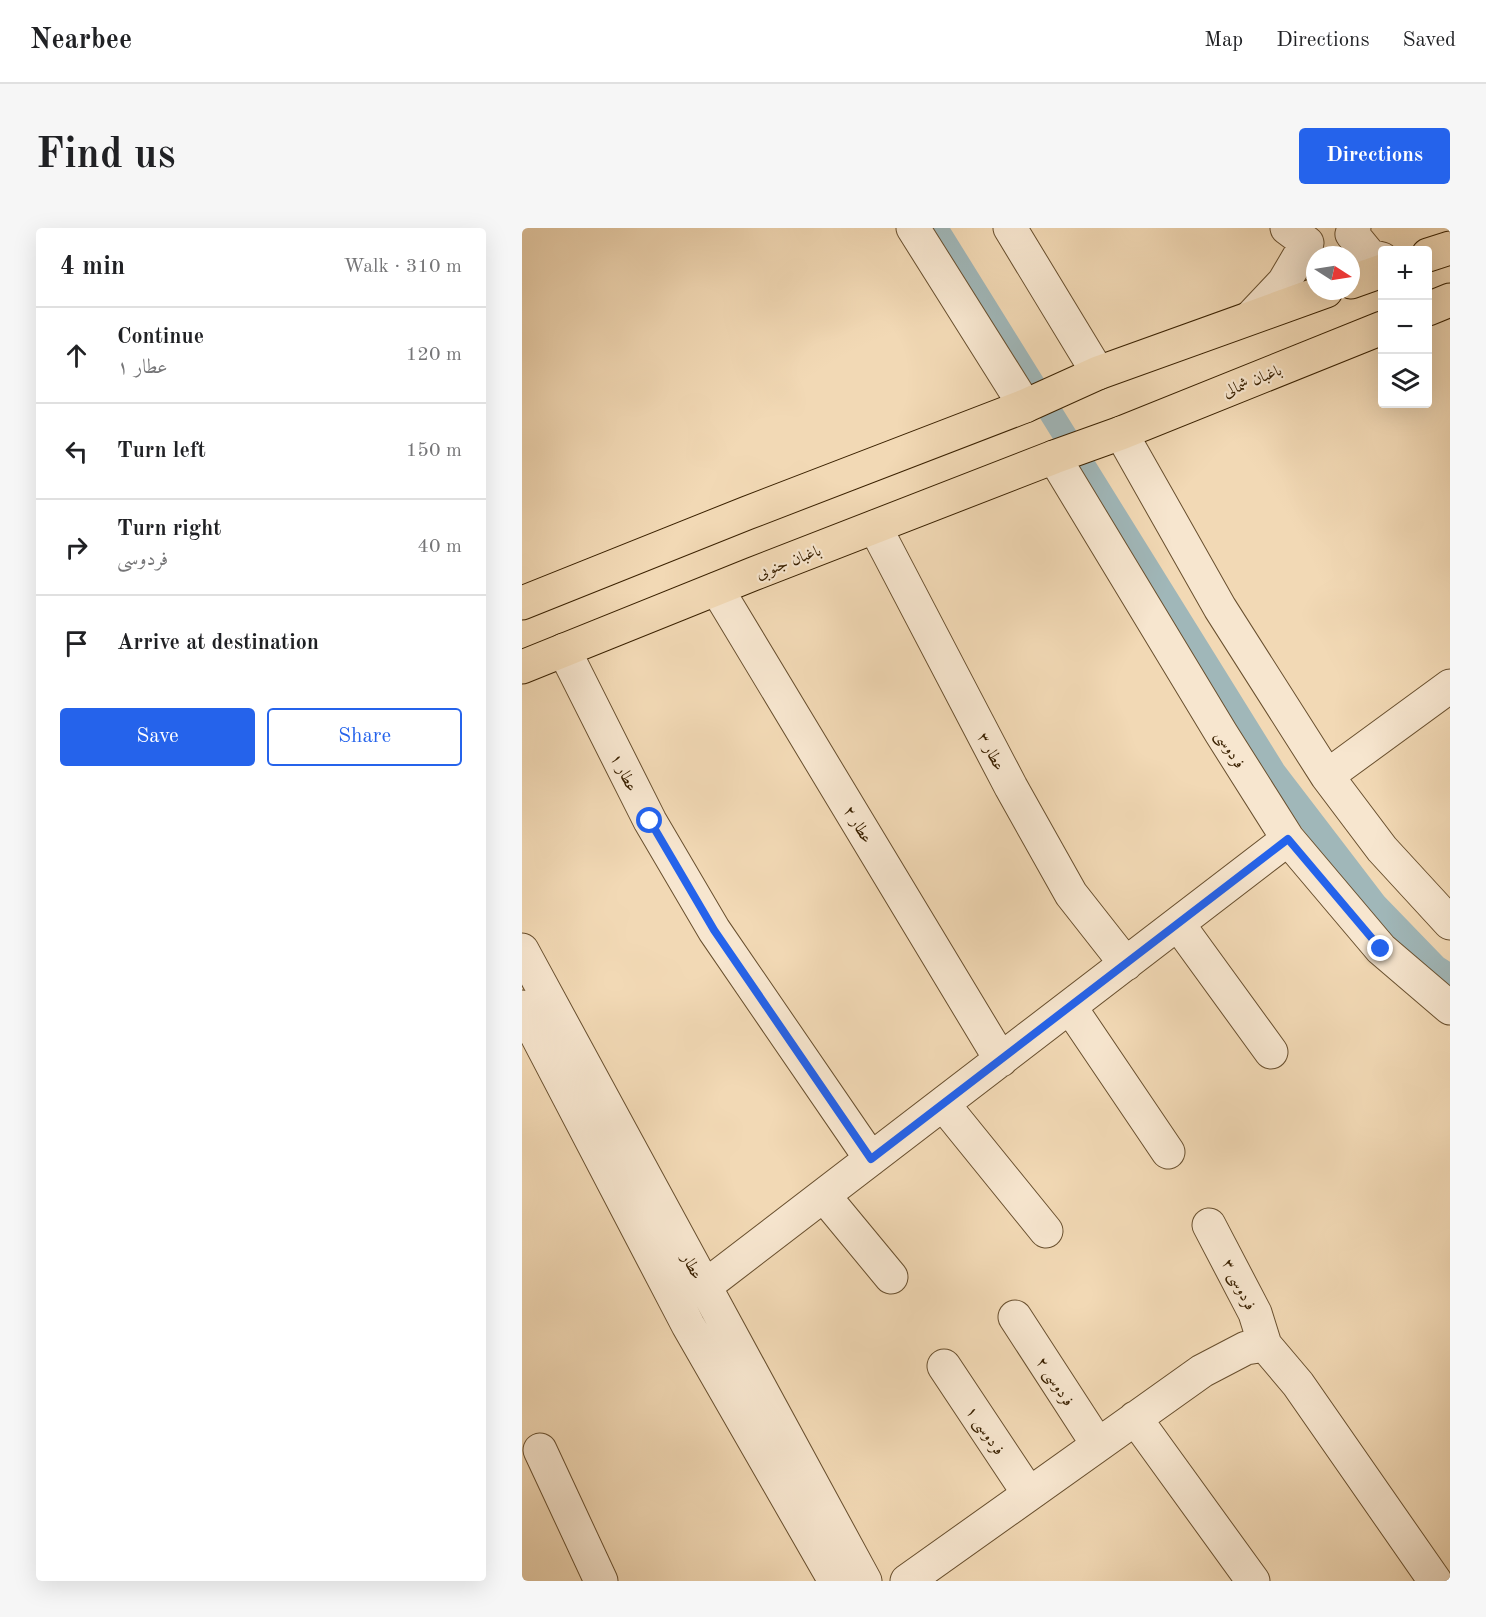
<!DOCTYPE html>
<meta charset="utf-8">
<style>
:root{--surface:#fff;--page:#f6f6f6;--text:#202124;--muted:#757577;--line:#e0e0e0;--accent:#2563eb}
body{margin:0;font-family:"Old Standard TT",Amiri,serif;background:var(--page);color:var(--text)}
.controls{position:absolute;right:18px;top:18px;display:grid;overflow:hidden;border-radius:6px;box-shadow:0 6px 24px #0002}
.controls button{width:54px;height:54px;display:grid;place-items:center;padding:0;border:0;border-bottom:2px solid var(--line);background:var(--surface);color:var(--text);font:30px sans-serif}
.compass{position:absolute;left:784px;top:18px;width:54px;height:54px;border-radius:50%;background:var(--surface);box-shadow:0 6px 24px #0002;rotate:102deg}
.stop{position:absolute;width:18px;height:18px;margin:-14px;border:4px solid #2563eb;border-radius:50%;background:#fff}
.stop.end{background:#2563eb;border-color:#fff;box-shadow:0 2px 6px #0008}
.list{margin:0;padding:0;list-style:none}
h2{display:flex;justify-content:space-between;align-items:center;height:78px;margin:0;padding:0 24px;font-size:26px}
h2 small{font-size:20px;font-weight:400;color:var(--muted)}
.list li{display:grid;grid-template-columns:39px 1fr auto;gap:18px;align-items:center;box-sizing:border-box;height:96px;padding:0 24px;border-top:2px solid var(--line)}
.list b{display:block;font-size:22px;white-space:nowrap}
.list p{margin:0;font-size:20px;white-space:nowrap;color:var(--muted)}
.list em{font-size:20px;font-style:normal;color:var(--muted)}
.actions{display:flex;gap:12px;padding:18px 24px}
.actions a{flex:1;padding:14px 0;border:2px solid var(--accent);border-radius:6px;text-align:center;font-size:21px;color:var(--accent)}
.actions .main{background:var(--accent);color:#fff}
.icon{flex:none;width:33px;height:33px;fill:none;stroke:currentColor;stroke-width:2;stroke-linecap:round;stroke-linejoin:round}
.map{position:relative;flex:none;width:928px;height:1353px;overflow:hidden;border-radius:6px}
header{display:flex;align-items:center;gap:36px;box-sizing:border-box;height:84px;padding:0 30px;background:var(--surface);border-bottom:2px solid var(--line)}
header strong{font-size:28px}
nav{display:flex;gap:33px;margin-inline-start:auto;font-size:21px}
.intro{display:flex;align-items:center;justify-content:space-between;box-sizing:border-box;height:144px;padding:0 36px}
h1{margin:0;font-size:42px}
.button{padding:15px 27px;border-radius:6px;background:var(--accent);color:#fff;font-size:21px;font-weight:700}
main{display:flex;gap:36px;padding:0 36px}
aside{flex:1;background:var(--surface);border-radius:6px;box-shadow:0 6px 24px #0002}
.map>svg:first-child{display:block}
</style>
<header>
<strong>Nearbee</strong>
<nav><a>Map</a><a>Directions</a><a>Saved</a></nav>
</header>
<div class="intro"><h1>Find us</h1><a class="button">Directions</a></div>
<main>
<aside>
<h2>4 min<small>Walk · 310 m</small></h2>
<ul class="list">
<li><svg class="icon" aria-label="ahead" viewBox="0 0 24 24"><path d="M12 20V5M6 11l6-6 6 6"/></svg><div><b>Continue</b><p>عطار ۱</p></div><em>120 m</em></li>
<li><svg class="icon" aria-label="left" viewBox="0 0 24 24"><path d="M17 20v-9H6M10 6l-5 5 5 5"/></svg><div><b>Turn left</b></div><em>150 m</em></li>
<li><svg class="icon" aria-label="right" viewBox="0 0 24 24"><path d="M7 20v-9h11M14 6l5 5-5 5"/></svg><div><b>Turn right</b><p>فردوسی</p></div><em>40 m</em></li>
<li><svg class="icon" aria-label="arrive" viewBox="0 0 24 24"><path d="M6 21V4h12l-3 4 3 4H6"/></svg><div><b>Arrive at destination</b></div></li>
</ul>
<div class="actions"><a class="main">Save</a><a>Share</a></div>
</aside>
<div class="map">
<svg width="928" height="1353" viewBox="0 0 928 1353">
<rect width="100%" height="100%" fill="#f2d9b5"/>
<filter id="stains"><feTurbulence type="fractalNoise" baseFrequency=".00333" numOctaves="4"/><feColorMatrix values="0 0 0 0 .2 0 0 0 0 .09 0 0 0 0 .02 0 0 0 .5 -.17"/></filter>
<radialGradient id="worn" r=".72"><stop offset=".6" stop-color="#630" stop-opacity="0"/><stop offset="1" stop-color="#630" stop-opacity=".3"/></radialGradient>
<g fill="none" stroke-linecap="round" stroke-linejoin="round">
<!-- canal -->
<path stroke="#a0b7b9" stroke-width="24" d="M414 0 752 544 853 676 914 739 928 748"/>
<!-- minor casing -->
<g stroke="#684f2e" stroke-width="35">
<path id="minor" d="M391 0 503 178
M488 0 576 145
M832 0 830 6 848 28 860 31
M729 89 762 54 785 15 765 0
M599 205 698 380 805 548 860 621 928 695
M532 229 699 505 766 611 859 721 928 780
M353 299 489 559 549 666 604 736
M195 361 479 832
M42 422 128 593 192 702 349 931
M805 548 928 458
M656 696 749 824
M0 722 343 1353
M0 779 166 1097 313 1353
M548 779 646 924
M421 876 524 1003
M302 968 369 1049
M687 997 733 1085 743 1117
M182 1059 766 611
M493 1089 576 1217
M422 1138 507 1266
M613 1190 731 1353
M18 1222 79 1353
M385 1353 680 1143 724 1120 743 1117 776 1156 913 1353"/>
</g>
<!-- major casing -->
<g stroke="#3a2101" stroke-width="35">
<path id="major" d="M906 27 928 20
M829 54 860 43
M906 81 928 72
M0 375 225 285 503 178 576 145 804 63
M0 439 231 346 532 229 599 205 860 100"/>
</g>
<!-- minor -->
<use href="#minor" stroke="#f7e6cf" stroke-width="33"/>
<!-- major -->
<use href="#major" stroke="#f2d9b5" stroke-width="33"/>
</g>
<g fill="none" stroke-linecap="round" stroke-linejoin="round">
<!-- route -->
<path stroke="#2563eb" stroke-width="8" d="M128 593 192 702 349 931 766 611 859 721"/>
</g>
<g text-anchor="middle" stroke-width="4.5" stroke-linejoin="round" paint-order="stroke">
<!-- street labels -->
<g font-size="16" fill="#3a2101" stroke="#f7e6cf">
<text transform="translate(730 152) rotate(-22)" y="6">باغبان شمالی</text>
<text transform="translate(266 333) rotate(-21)" y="6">باغبان جنوبی</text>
<text transform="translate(709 521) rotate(58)" y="6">فردوسی</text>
<text transform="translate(470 523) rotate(62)" y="6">عطار ۳</text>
<text transform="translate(103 544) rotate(63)" y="6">عطار ۱</text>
<text transform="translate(337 596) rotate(59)" y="6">عطار ۲</text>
<text transform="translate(171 1038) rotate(62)" y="6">عطار</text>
<text transform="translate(718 1056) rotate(63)" y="6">فردوسی ۳</text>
<text transform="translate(534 1153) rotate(57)" y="6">فردوسی ۲</text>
<text transform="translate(464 1202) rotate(56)" y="6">فردوسی ۱</text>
</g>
</g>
<rect width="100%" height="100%" filter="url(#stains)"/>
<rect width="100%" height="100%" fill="url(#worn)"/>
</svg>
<div class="controls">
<button>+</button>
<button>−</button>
<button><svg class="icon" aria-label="layers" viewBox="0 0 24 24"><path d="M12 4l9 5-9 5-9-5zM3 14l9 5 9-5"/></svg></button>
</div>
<svg class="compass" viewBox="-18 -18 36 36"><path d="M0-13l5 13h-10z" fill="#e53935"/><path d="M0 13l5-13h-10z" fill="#757577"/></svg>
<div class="stop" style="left:128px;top:593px"></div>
<div class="stop end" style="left:859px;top:721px"></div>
</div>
</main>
